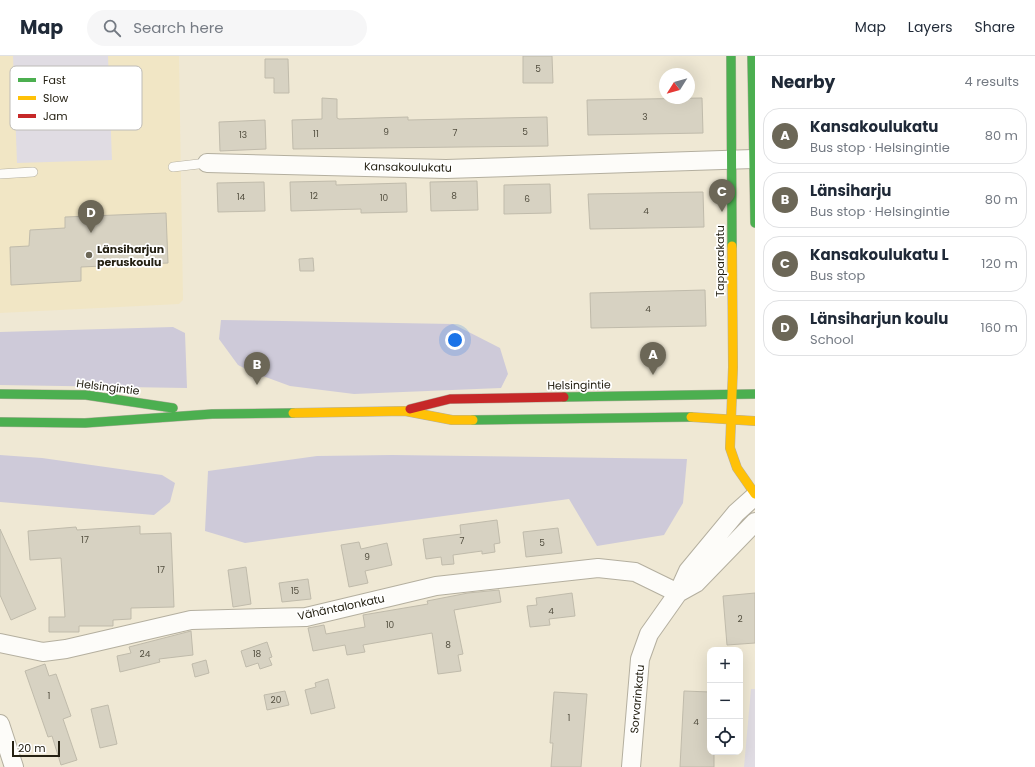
<!DOCTYPE html>
<meta charset="utf-8">
<style>
:root{--surface:#fff;--page:#f6f6f7;--text:#1f2937;--muted:#747a83;--line:#e0e1e3;--accent:#6c6757}
body{margin:0;font-family:Poppins,sans-serif;background:var(--page);color:var(--text)}
.controls{position:absolute;right:12px;bottom:12px;display:grid;overflow:hidden;border-radius:8px;box-shadow:0 4px 16px #0002}
.controls button{width:36px;height:36px;display:grid;place-items:center;padding:0;border:0;border-bottom:1px solid var(--line);background:var(--surface);color:var(--text);font:20px sans-serif}
.compass{position:absolute;left:659px;top:12px;width:36px;height:36px;border-radius:50%;background:var(--surface);box-shadow:0 4px 16px #0002;rotate:233deg}
.scale{position:absolute;left:12px;bottom:10px;width:48px;box-sizing:border-box;padding-left:4px;border:2px solid #252113;border-top:0;font-size:11px;line-height:14px;white-space:nowrap;color:#252113;-webkit-text-stroke:3px #fff;paint-order:stroke}
.you{position:absolute;left:455px;top:284px;width:14px;height:14px;margin:-10px;border:3px solid #fff;border-radius:50%;background:#1a73e8;box-shadow:0 0 0 6px #1a73e833}
.badge{display:grid;place-items:center;width:26px;height:26px;border-radius:50%;background:var(--accent);color:#fff;font-size:13px;font-weight:700}
.pin{position:absolute;translate:-50% -33px;filter:drop-shadow(0 1px 2px #0008)}
.pin::after{content:'';position:absolute;top:21px;width:14px;height:12px;background:inherit;clip-path:polygon(0 0,100% 0,50% 100%)}
.list{margin:0;padding:0;list-style:none}
h2{display:flex;justify-content:space-between;align-items:center;height:52px;margin:0;padding:0 16px;font-size:17px}
h2 small{font-size:13px;font-weight:400;color:var(--muted)}
.list li{display:grid;grid-template-columns:26px 1fr auto;gap:12px;align-items:center;box-sizing:border-box;height:56px;margin:0 8px 8px;padding:0 8px;border:1px solid var(--line);border-radius:16px}
.list b{display:block;font-size:15px;white-space:nowrap}
.list p{margin:0;font-size:13px;white-space:nowrap;color:var(--muted)}
.list em{font-size:13px;font-style:normal;color:var(--muted)}
.icon{flex:none;width:22px;height:22px;fill:none;stroke:currentColor;stroke-width:2;stroke-linecap:round;stroke-linejoin:round}
.map{position:relative;flex:none;width:755px;height:711px;overflow:hidden}
header{display:flex;align-items:center;gap:24px;box-sizing:border-box;height:56px;padding:0 20px;background:var(--surface);border-bottom:1px solid var(--line)}
header strong{font-size:19px}
nav{display:flex;gap:22px;margin-inline-start:auto;font-size:14px}
.search{width:280px;height:36px;background:var(--page);display:flex;align-items:center;gap:10px;box-sizing:border-box;padding:0 14px;border-radius:22px;color:var(--muted);font-size:15px}
main{display:flex}
aside{flex:1;background:var(--surface)}
.map>svg:first-child{display:block}
</style>
<header>
<strong>Map</strong>
<div class="search"><svg class="icon" aria-label="search" viewBox="0 0 24 24"><circle cx="10" cy="10" r="6"/><path d="M15 15l6 6"/></svg>Search here</div>
<nav><a>Map</a><a>Layers</a><a>Share</a></nav>
</header>
<main>
<div class="map">
<svg width="755" height="711" viewBox="0 0 755 711">
<rect width="100%" height="100%" fill="#efe8d4"/>
<!-- built -->
<path fill="#f1e6c5" d="M0 0H179L183 244 179 248 0 257Z"/>
<!-- green -->
<path fill="#e0dce3" d="M13 0H108L112 104 17 107Z
M751 633H755V711H744Z"/>
<!-- forest -->
<path fill="#cecad9" d="M221 264 453 268 500 292 508 318 501 332 354 338 290 330 252 316 238 309 219 283Z
M173 271 185 277 187 332 0 329V276Z
M0 399 42 402 162 419 175 427 170 446 154 459 0 446Z
M392 399 687 403 683 447 664 479 597 490 569 443 245 487 205 475 208 415 317 400Z"/>
<!-- building -->
<path fill="#d7d2c2" stroke="#c0bbab" d="M523 0H552L553 27H523Z
M265 3H288L289 37H274V22H265Z
M322 42 337 43V62L339 63 408 61V64L547 61 548 90 293 93 292 64 322 63Z
M702 42 703 77 588 79 587 44Z
M265 64 266 93 220 95 219 66Z
M336 125V129L406 127 407 156 361 157V153L291 155 290 126Z
M477 125 478 154 431 155 430 126Z
M264 126 265 155 218 156 217 127Z
M550 128 551 157 504 158V129Z
M703 136 704 171 590 173 588 138Z
M166 157 168 207 81 211V225L11 229 10 191 29 190 30 174 65 172V161Z
M313 202 314 215H300L299 203Z
M705 234 706 270 591 272 590 237Z
M497 464 500 487 494 488 495 496 482 498V495L453 499 454 508 442 509 441 501 426 503 423 483 461 478 460 469Z
M140 470V478L171 477 174 551 131 552V563L113 564V570H79V576H49V561H65L61 502 30 504 28 475 76 471 77 474Z
M558 472 562 497 526 501 523 476Z
M0 473 36 553 11 564 0 539Z
M359 486 361 493 387 487 392 509 365 515 368 527 349 531 341 489Z
M246 511 251 548 233 551 228 514Z
M308 523 311 543 282 546 279 527Z
M499 534 501 546 454 554 463 598 458 599 461 615 438 618 432 577 363 589 365 596 347 599 345 589 313 595 308 572 324 569 326 578 365 571 363 559 428 548 427 545 468 537Z
M572 537 575 560 549 563 550 569 530 571 527 550 537 549 536 542Z
M755 537V587L727 589 723 540Z
M191 575 193 599 159 603 160 606 120 616 117 600 131 597 129 591Z
M267 586 272 601 269 602 272 609 260 613 258 607 246 611 241 595Z
M206 604 209 617 195 621 192 608Z
M45 608 49 620 56 618 71 660 63 663 77 704 61 709 52 680 48 681 25 615Z
M328 623 335 652 311 658 305 634 316 631 315 627Z
M285 635 289 649 267 654 264 639Z
M684 635 710 636V696H714V711H680Z
M554 636 587 638 581 711H551L553 687H550Z
M108 649 117 688 100 692 91 653Z"/>
<g fill="none" stroke-linecap="round" stroke-linejoin="round">
<!-- lane casing -->
<g stroke="#b4af9f" stroke-width="10">
<path id="lane" d="M173 111 207 107
M0 118 33 116"/>
</g>
<!-- street casing -->
<g stroke="#b4af9f" stroke-width="20">
<path id="street" d="M207 107 446 113 753 103
M678 537 696 527 755 466
M0 587 43 596 66 593 191 564 306 561 436 530 598 512 635 516 678 537
M0 668 14 711
M631 711 640 603 649 578 678 537 688 515 736 457 755 440"/>
</g>
<!-- fast casing -->
<g stroke="#b4af9f" stroke-width="10">
<path id="fast" d="M731 0 732 190
M752 0 755 167
M0 338 86 339 173 352
M564 341 755 338
M473 364 691 361
M0 366 85 367 212 358 293 357"/>
</g>
<!-- slow casing -->
<g stroke="#b4af9f" stroke-width="10">
<path id="slow" d="M732 190 733 311 730 392 737 412 755 438
M293 357 405 355 452 364H473
M691 361 755 365"/>
</g>
<!-- jam casing -->
<g stroke="#b4af9f" stroke-width="10">
<path id="jam" d="M410 353 450 343 564 341"/>
</g>
<!-- lane -->
<use href="#lane" stroke="#fdfcf9" stroke-width="9"/>
<!-- street -->
<use href="#street" stroke="#fdfcf9" stroke-width="18"/>
<!-- fast -->
<use href="#fast" stroke="#4caf50" stroke-width="9"/>
<!-- slow -->
<use href="#slow" stroke="#ffc107" stroke-width="9"/>
<!-- jam -->
<use href="#jam" stroke="#c62828" stroke-width="9"/>
</g>
<!-- markers -->
<circle fill="#6c6757" stroke="#fff" stroke-width="1.5" cx="89" cy="199" r="4"/>
<g text-anchor="middle" stroke-width="3.5" stroke-linejoin="round" paint-order="stroke">
<!-- number labels -->
<g font-size="9" fill="#534f40">
<text x="538" y="16">5</text>
<text x="645" y="64">3</text>
<text x="386" y="79">9</text>
<text x="525" y="79">5</text>
<text x="455" y="80">7</text>
<text x="316" y="81">11</text>
<text x="243" y="82">13</text>
<text x="314" y="143">12</text>
<text x="454" y="143">8</text>
<text x="241" y="144">14</text>
<text x="384" y="145">10</text>
<text x="527" y="146">6</text>
<text x="646" y="158">4</text>
<text x="648" y="256">4</text>
<text x="85" y="487">17</text>
<text x="462" y="488">7</text>
<text x="542" y="490">5</text>
<text x="367" y="504">9</text>
<text x="161" y="517">17</text>
<text x="295" y="538">15</text>
<text x="551" y="558">4</text>
<text x="740" y="566">2</text>
<text x="390" y="572">10</text>
<text x="448" y="592">8</text>
<text x="145" y="601">24</text>
<text x="257" y="601">18</text>
<text x="49" y="643">1</text>
<text x="276" y="647">20</text>
<text x="569" y="665">1</text>
<text x="696" y="669">4</text>
</g>
<!-- street labels -->
<g font-size="11" fill="#252113" stroke="#fff">
<text transform="translate(408 111) rotate(1)" y="4">Kansakoulukatu</text>
<text transform="translate(720 205) rotate(-90)" y="4">Tapparakatu</text>
<text transform="translate(579 329) rotate(-1)" y="4">Helsingintie</text>
<text transform="translate(108 331) rotate(7)" y="4">Helsingintie</text>
<text transform="translate(341 551) rotate(-12)" y="4">Vähäntalonkatu</text>
<text transform="translate(637 643) rotate(-85)" y="4">Sorvarinkatu</text>
</g>
<!-- poi labels -->
<g font-size="11" font-weight="bold" fill="#252113" stroke="#fff" text-anchor="start">
<text x="97" y="197">Länsiharjun<tspan x="97" dy="13">peruskoulu</tspan></text>
</g>
</g>
<!-- legend -->
<rect x="10" y="10" width="132" height="64" rx="6" fill="#fff" stroke="#bebcb8" stroke-width="1"/>
<rect x="18" y="22" width="18" height="4" fill="#4caf50"/>
<rect x="18" y="40" width="18" height="4" fill="#ffc107"/>
<rect x="18" y="58" width="18" height="4" fill="#c62828"/>
<g font-size="11" fill="#252113">
<text x="43" y="28">Fast</text>
<text x="43" y="46">Slow</text>
<text x="43" y="64">Jam</text>
</g>
</svg>
<div class="controls">
<button>+</button>
<button>−</button>
<button><svg class="icon" aria-label="locate" viewBox="0 0 24 24"><circle cx="12" cy="12" r="6"/><path d="M12 2v4M12 18v4M2 12h4M18 12h4"/></svg></button>
</div>
<svg class="compass" viewBox="-18 -18 36 36"><path d="M0-13l5 13h-10z" fill="#e53935"/><path d="M0 13l5-13h-10z" fill="#747a83"/></svg>
<div class="scale">20 m</div>
<div class="you"></div>
<div class="pin badge" style="left:653px;top:319px">A</div>
<div class="pin badge" style="left:257px;top:329px">B</div>
<div class="pin badge" style="left:722px;top:156px">C</div>
<div class="pin badge" style="left:91px;top:177px">D</div>
</div>
<aside>
<h2>Nearby<small>4 results</small></h2>
<ul class="list">
<li><span class="badge">A</span><div><b>Kansakoulukatu</b><p>Bus stop · Helsingintie</p></div><em>80 m</em></li>
<li><span class="badge">B</span><div><b>Länsiharju</b><p>Bus stop · Helsingintie</p></div><em>80 m</em></li>
<li><span class="badge">C</span><div><b>Kansakoulukatu L</b><p>Bus stop</p></div><em>120 m</em></li>
<li><span class="badge">D</span><div><b>Länsiharjun koulu</b><p>School</p></div><em>160 m</em></li>
</ul>
</aside>
</main>
